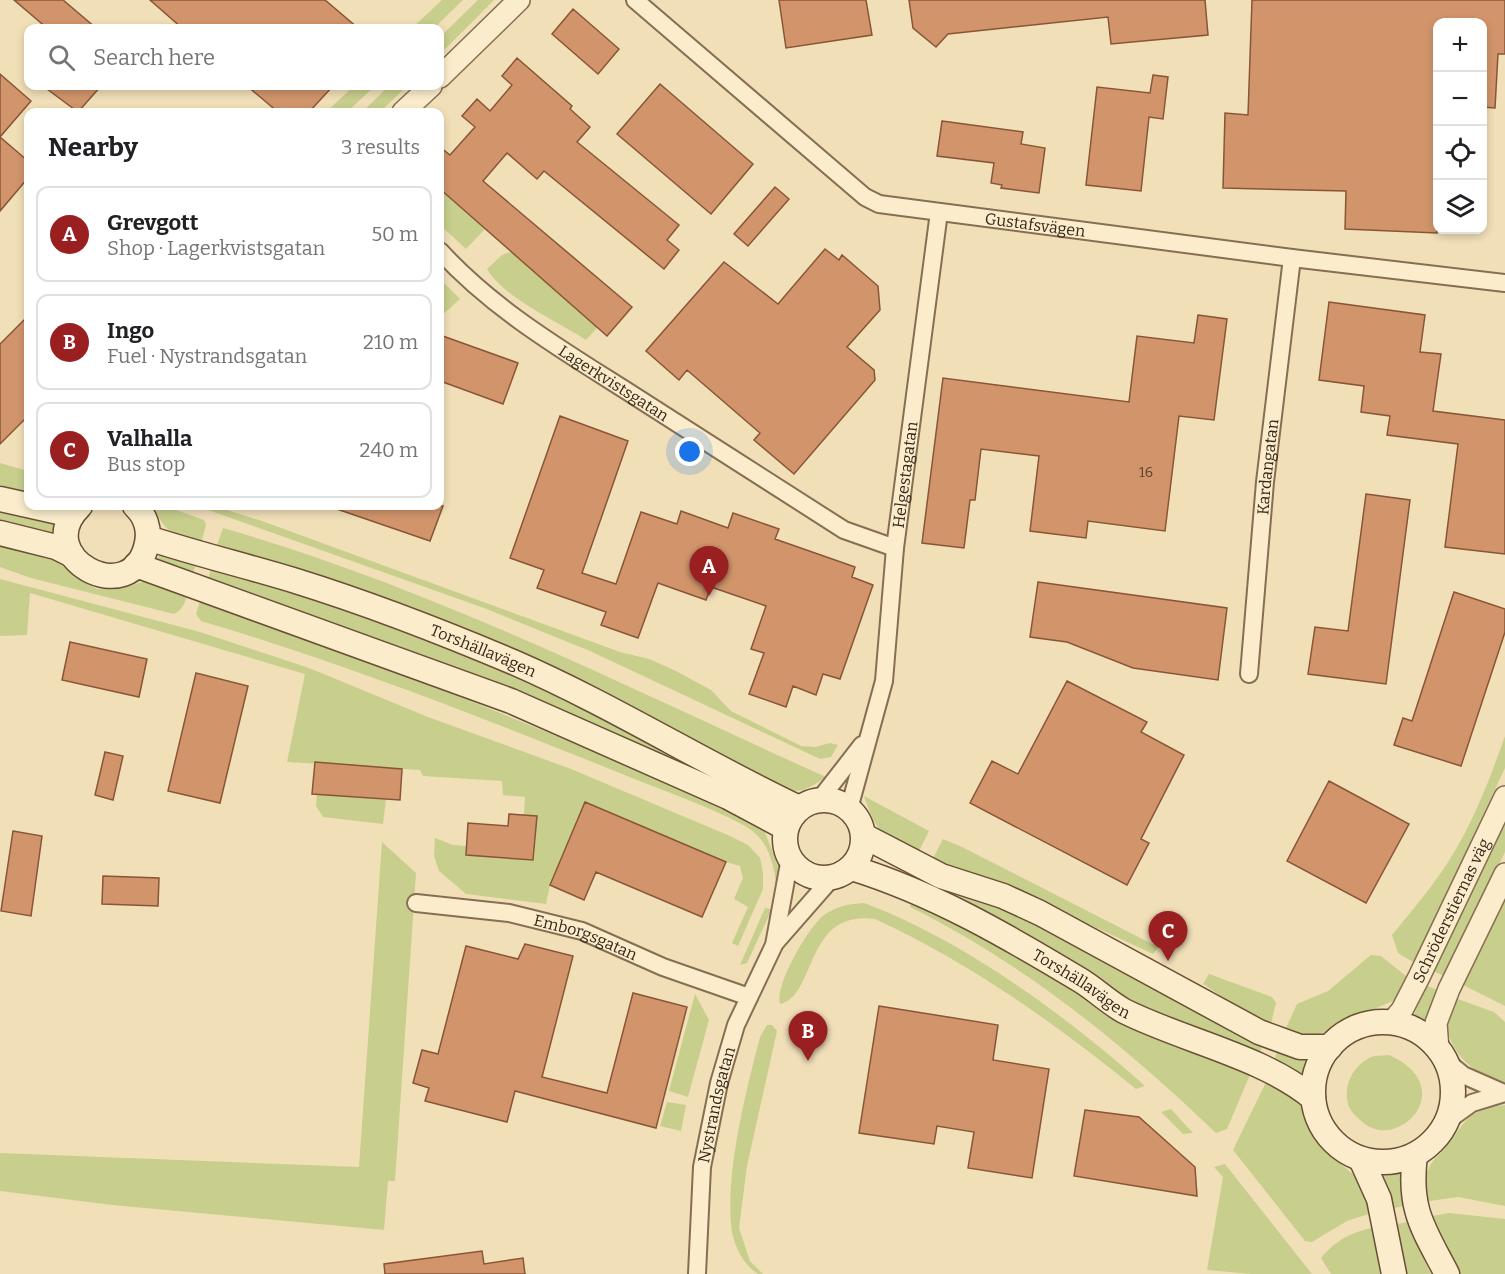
<!DOCTYPE html>
<meta charset="utf-8">
<style>
:root{--surface:#fff;--page:#f6f6f6;--text:#202124;--muted:#757577;--line:#e0e0e0;--accent:#9a1f21}
body{margin:0;font-family:Bitter,serif;background:var(--page);color:var(--text)}
.controls{position:absolute;right:18px;top:18px;display:grid;overflow:hidden;border-radius:12px;box-shadow:0 3px 9px #0003}
.controls button{width:54px;height:54px;display:grid;place-items:center;padding:0;border:0;border-bottom:2px solid var(--line);background:var(--surface);color:var(--text);font:30px sans-serif}
.you{position:absolute;left:690px;top:452px;width:21px;height:21px;margin:-15px;border:4px solid #fff;border-radius:50%;background:#1a73e8;box-shadow:0 0 0 9px #1a73e833}
.badge{display:grid;place-items:center;width:39px;height:39px;border-radius:50%;background:var(--accent);color:#fff;font-size:20px;font-weight:700}
.pin{position:absolute;translate:-50% -50px;filter:drop-shadow(0 2px 3px #0008)}
.pin::after{content:'';position:absolute;top:32px;width:21px;height:18px;background:inherit;clip-path:polygon(0 0,100% 0,50% 100%)}
.list{margin:0;padding:0;list-style:none}
h2{display:flex;justify-content:space-between;align-items:center;height:78px;margin:0;padding:0 24px;font-size:26px}
h2 small{font-size:20px;font-weight:400;color:var(--muted)}
.list li{display:grid;grid-template-columns:39px 1fr auto;gap:18px;align-items:center;box-sizing:border-box;height:96px;margin:0 12px 12px;padding:0 12px;border:2px solid var(--line);border-radius:12px}
.list b{display:block;font-size:22px;white-space:nowrap}
.list p{margin:0;font-size:20px;white-space:nowrap;color:var(--muted)}
.list em{font-size:20px;font-style:normal;color:var(--muted)}
.icon{flex:none;width:33px;height:33px;fill:none;stroke:currentColor;stroke-width:2;stroke-linecap:round;stroke-linejoin:round}
.map{position:relative;flex:none;width:1505px;height:1274px;overflow:hidden}
.search{position:absolute;background:var(--surface);box-shadow:0 3px 9px #0003;left:24px;top:24px;width:420px;height:66px;display:flex;align-items:center;gap:15px;box-sizing:border-box;padding:0 21px;border-radius:12px;color:var(--muted);font-size:22px}
.panel{position:absolute;background:var(--surface);box-shadow:0 3px 9px #0003;left:24px;top:108px;width:420px;height:402px;border-radius:12px}
.map>svg:first-child{display:block}
</style>
<div class="map">
<svg width="1505" height="1274" viewBox="0 0 1505 1274">
<rect width="100%" height="100%" fill="#f1dfb8"/>
<!-- green -->
<path fill="#c8cf8c" d="M442 0H463L434 28H412Z
M478 0H494L440 54V37Z
M354 86H375L347 112H326Z
M389 86H403V90L380 112H362Z
M440 189 485 229 466 249 440 225Z
M511 252 598 327 586 340C558 322 503 297 487 269L502 255Z
M440 279 460 299 440 317Z
M0 463 28 471V492L0 485Z
M153 506H165L204 520 206 525 200 547C175 537 164 531 153 506Z
M197 506H214L262 521 620 652 649 659 674 670 711 690 731 711 801 746 815 747 830 743 838 745 831 757 820 759 590 651 484 608Z
M0 513 27 514 58 522 57 541 0 527Z
M223 528C433 588 628 688 826 777 817 783 805 792 792 791 774 790 737 768 720 759L215 551Z
M27 546 49 553 77 579 97 589H118L146 581H166L188 586C187 597 185 609 174 614L31 578 0 567V547Z
M161 549 198 559 192 576 156 564Z
M212 563 477 659 600 712 747 795 208 580Z
M0 579 200 632 309 668 428 717 571 769 730 836 748 845 760 858 763 872V889L738 946 732 943 748 907 734 899 743 878 740 866 726 862 586 802 550 885 546 904 466 894 439 871 434 856 435 838 453 845 466 846V855L534 860 537 816 524 815 525 797 503 795 502 781 423 776 420 770 287 762 305 674 30 593 27 635 0 636Z
M203 592 716 801 764 830 780 871 777 893C775 873 772 849 756 834 740 818 662 790 637 780 494 722 349 665 201 621L196 614Z
M1505 736V768L1439 909 1418 965 1398 953 1392 935C1413 909 1436 883 1453 854 1475 818 1491 776 1505 736Z
M317 794 386 799 383 824 323 817 316 806Z
M864 796 929 831 916 857C883 836 877 834 864 796Z
M1505 817V852L1446 977 1431 970Z
M943 839 962 847 1158 947 1153 954 1067 914 930 864Z
M382 842 416 873 395 1181H388L384 1230 112 1205 0 1191V1153L359 1167Z
M924 875 1084 942 1264 1042 1258 1057 1167 1019 918 885Z
M1505 894V1006L1459 983Z
M913 898 1252 1070 1227 1129 1216 1133C1124 1045 1025 964 910 907Z
M864 903C962 939 1068 1017 1145 1086L1136 1089C1056 1024 969 962 875 919 804 909 817 996 780 1004 774 986 809 926 824 915 837 906 849 904 864 903Z
M765 908 772 909 747 963 740 965Z
M1371 955 1381 956 1411 980 1398 999 1345 1021 1328 1031 1312 1036 1284 1032 1297 1004 1328 991Z
M1209 974 1272 997 1276 1003 1270 1028 1203 984Z
M1425 985 1440 991 1428 1022 1413 1017Z
M695 994 709 1020 688 1097 669 1091Z
M1455 998 1494 1012 1505 1022V1083C1480 1078 1448 1054 1448 1026 1449 1017 1453 1007 1455 998Z
M767 1025H772L777 1031 747 1166 739 1228 750 1261 763 1274H758C744 1265 735 1248 732 1232 724 1177 746 1091 760 1037Z
M1278 1049 1309 1060 1304 1074 1273 1063Z
M1389 1055C1462 1087 1397 1155 1361 1121 1357 1117 1351 1112 1349 1107 1342 1088 1352 1066 1371 1057 1376 1055 1384 1056 1389 1055Z
M1268 1078 1296 1098 1322 1148 1360 1180 1375 1212 1347 1221 1312 1242 1305 1241 1233 1150Z
M667 1102 686 1105 681 1131 660 1126Z
M1505 1105V1206L1458 1197 1423 1202C1424 1188 1424 1173 1433 1161 1437 1156 1443 1152 1446 1147 1467 1120 1467 1110 1505 1105Z
M1171 1109 1193 1133 1183 1134 1161 1112Z
M1225 1164 1312 1274H1251L1207 1270 1223 1177 1214 1167Z
M1400 1172 1403 1174 1409 1205 1389 1209 1382 1177 1383 1174Z
M1449 1213 1505 1219V1274H1451L1426 1217Z
M1412 1221 1419 1249 1431 1274H1406L1392 1225Z
M1376 1227 1383 1274H1331L1321 1258C1337 1239 1352 1232 1376 1227Z"/>
<!-- building -->
<path fill="#d2956b" stroke="#885637" stroke-width="1.5" d="M14 0H63L96 28H47Z
M150 0H325L358 28H182Z
M779 0H866L872 35 786 48Z
M909 0H1205L1208 35 1111 44 1108 17 948 34 936 47 913 28Z
M1252 0H1505V54H1498L1495 108 1482 107V22H1437V233L1345 229 1346 191 1223 188 1225 113 1248 115Z
M573 9 619 49 598 74 552 34Z
M517 58 572 106 570 109 590 127 577 142 679 225 667 240 679 250 664 269 544 171 537 179 507 153 483 181 632 307 607 336 440 189V147L450 155 475 127 462 116 477 99 490 111 512 85 502 76Z
M0 74 31 101 0 137 28 161V178L0 211Z
M1153 75 1168 77 1163 119 1149 117 1141 191 1086 185 1097 87 1150 93Z
M660 84 753 164 711 214 617 134Z
M43 86H101L78 112Z
M247 86H333L309 112H278Z
M942 121 1023 132 1021 144 1045 148 1039 193 1001 188 1002 185 991 183 994 163 937 156Z
M775 187 789 199 748 246 734 234Z
M825 249 839 260 842 255 878 286 880 310 847 347 874 370 875 380 794 474 754 440 760 433 687 370 679 380 646 351 724 262 778 304Z
M1329 302 1425 315 1420 352 1441 354 1433 411 1505 420V554L1445 547 1458 444 1387 435 1390 416 1361 412 1364 386 1319 380Z
M1198 315 1227 319 1214 420 1179 416 1165 531 1088 521 1086 538 1030 531 1039 456 981 449 975 500H970L964 548 922 543 943 378 1129 402 1137 336 1194 343Z
M28 316V416L0 444V344Z
M440 335 518 363 503 404 440 381Z
M560 416 628 441 582 573 616 584 641 512 677 524 681 511 728 528 733 513 779 529 775 539 855 567 852 577 873 585 840 679 823 674 816 695 793 686 786 707 749 694 764 653 751 649 766 606 711 587 706 600 658 583 638 638 601 625 606 612 537 588 544 570 510 558Z
M1366 494 1410 500 1386 684 1308 674 1315 627 1348 631Z
M335 506H443L430 541 334 508Z
M1038 582 1227 608 1218 680 1133 668 1067 642 1030 637Z
M1454 592 1505 609V632L1461 766 1394 745 1403 718 1412 721Z
M70 642 147 659 139 697 62 680Z
M196 673 248 686 220 803 168 791Z
M1067 681 1147 722 1141 732 1184 755 1141 839 1149 843 1127 885 970 803 992 761 1018 774Z
M105 752 123 756 113 800 95 795Z
M315 762 402 769 400 800 312 794Z
M1329 781 1409 824 1366 903 1287 861Z
M585 802 726 862 702 917 596 872 584 900 550 885Z
M509 814 537 816 533 860 466 855 468 823 508 826Z
M13 831 42 836 31 916 1 911Z
M103 876 159 878 158 906 102 904Z
M525 944 573 956 542 1077 607 1093 633 993 687 1007 656 1128 515 1091 507 1122 425 1101 429 1088 413 1083 422 1050 438 1054 466 946 518 959Z
M879 1006 998 1025 993 1060 1049 1069 1032 1178 968 1168 974 1132 937 1126 934 1144 859 1133Z
M1085 1110 1139 1117 1195 1167 1197 1196 1074 1176Z
M482 1251 484 1264 523 1258 525 1274H385L384 1264Z"/>
<g fill="none" stroke-linecap="round" stroke-linejoin="round">
<!-- minor casing -->
<g stroke="#876e53" stroke-width="20">
<g id="minor">
<path id="s1" d="M635 0 865 197 879 204 1292 258 1505 283"/>
<path id="s2" d="M440 251C495 311 564 351 633 395 703 440 774 485 844 530L895 548"/>
<path id="s3" d="M1249 674 1265 482 1292 258"/>
<path d="M820 799 862 745"/>
<path id="s4" d="M849 809 884 681 895 548 939 212"/>
<path id="s5" d="M416 903 509 913 582 931 663 967 749 997"/>
<path d="M776 942 832 878"/>
<path d="M1445 1060 1463 1075 1504 1093"/>
<path d="M1447 1121 1472 1103 1505 1093"/>
<path id="s6" d="M697 1274 702 1167 719 1083 736 1025 774 945 790 858"/>
</g>
</g>
<!-- tertiary casing -->
<g stroke="#876e53" stroke-width="24">
<g id="tertiary">
<path d="M440 77 519 0"/>
<path d="M403 112 431 86"/>
<path id="s7" d="M1391 1023 1402 1010 1419 977 1505 797"/>
<path d="M1438 1049 1436 1023 1449 989 1505 874"/>
</g>
</g>
<!-- secondary casing -->
<g stroke="#694f36" stroke-width="27">
<g id="secondary">
<path d="M0 499 72 515"/>
<path d="M80 506C28 557 133 613 147 543 150 529 145 515 135 506"/>
<path d="M0 533 56 547 72 555"/>
<path id="s8" d="M148 538C197 554 247 566 296 581 370 604 442 632 513 662 612 705 702 762 799 808"/>
<path d="M136 565 511 701 728 797 786 828"/>
<circle cx="824" cy="839" r="39"/>
<path d="M864 836 941 876 1003 896 1040 913 1259 1032 1300 1047H1330"/>
<path id="s9" d="M852 868C933 893 1007 936 1080 980 1095 989 1108 1002 1124 1011 1184 1041 1262 1056 1313 1098"/>
<circle cx="1383" cy="1092" r="70"/>
<path d="M1415 1155C1408 1209 1423 1228 1447 1274"/>
<path d="M1361 1159 1379 1199 1394 1274"/>
</g>
</g>
<!-- minor -->
<use href="#minor" stroke="#fbedcc" stroke-width="16"/>
<!-- tertiary -->
<use href="#tertiary" stroke="#fbedcc" stroke-width="21"/>
<!-- secondary -->
<use href="#secondary" stroke="#fbedcc" stroke-width="24"/>
</g>
<g text-anchor="middle" stroke-width="5" stroke-linejoin="round" paint-order="stroke">
<!-- number labels -->
<g font-size="14" fill="#5c422e">
<text x="1146" y="477">16</text>
</g>
<!-- street labels -->
<g font-size="16" fill="#352619" stroke="#f8e9c8">
<text dy="6" stroke="none"><textPath href="#s1" startOffset="476">Gustafsvägen</textPath></text>
<text dy="6" stroke="none"><textPath href="#s2" startOffset="219">Lagerkvistsgatan</textPath></text>
<text dy="6" stroke="none"><textPath href="#s3" startOffset="208">Kardangatan</textPath></text>
<text dy="6" stroke="none"><textPath href="#s4" startOffset="340">Helgestagatan</textPath></text>
<text dy="6" stroke="none"><textPath href="#s8" startOffset="354">Torshällavägen</textPath></text>
<text dy="6" stroke="none"><textPath href="#s7" startOffset="128">Schröderstiernas väg</textPath></text>
<text dy="6" stroke="none"><textPath href="#s5" startOffset="174">Emborgsgatan</textPath></text>
<text dy="6" stroke="none"><textPath href="#s9" startOffset="258">Torshällavägen</textPath></text>
<text dy="6" stroke="none"><textPath href="#s6" startOffset="171">Nystrandsgatan</textPath></text>
</g>
</g>
</svg>
<div class="controls">
<button>+</button>
<button>−</button>
<button><svg class="icon" aria-label="locate" viewBox="0 0 24 24"><circle cx="12" cy="12" r="6"/><path d="M12 2v4M12 18v4M2 12h4M18 12h4"/></svg></button>
<button><svg class="icon" aria-label="layers" viewBox="0 0 24 24"><path d="M12 4l9 5-9 5-9-5zM3 14l9 5 9-5"/></svg></button>
</div>
<div class="you"></div>
<div class="pin badge" style="left:709px;top:596px">A</div>
<div class="pin badge" style="left:808px;top:1061px">B</div>
<div class="pin badge" style="left:1168px;top:961px">C</div>
<div class="search"><svg class="icon" aria-label="search" viewBox="0 0 24 24"><circle cx="10" cy="10" r="6"/><path d="M15 15l6 6"/></svg>Search here</div>
<section class="panel">
<h2>Nearby<small>3 results</small></h2>
<ul class="list">
<li><span class="badge">A</span><div><b>Grevgott</b><p>Shop · Lagerkvistsgatan</p></div><em>50 m</em></li>
<li><span class="badge">B</span><div><b>Ingo</b><p>Fuel · Nystrandsgatan</p></div><em>210 m</em></li>
<li><span class="badge">C</span><div><b>Valhalla</b><p>Bus stop</p></div><em>240 m</em></li>
</ul>
</section>
</div>
